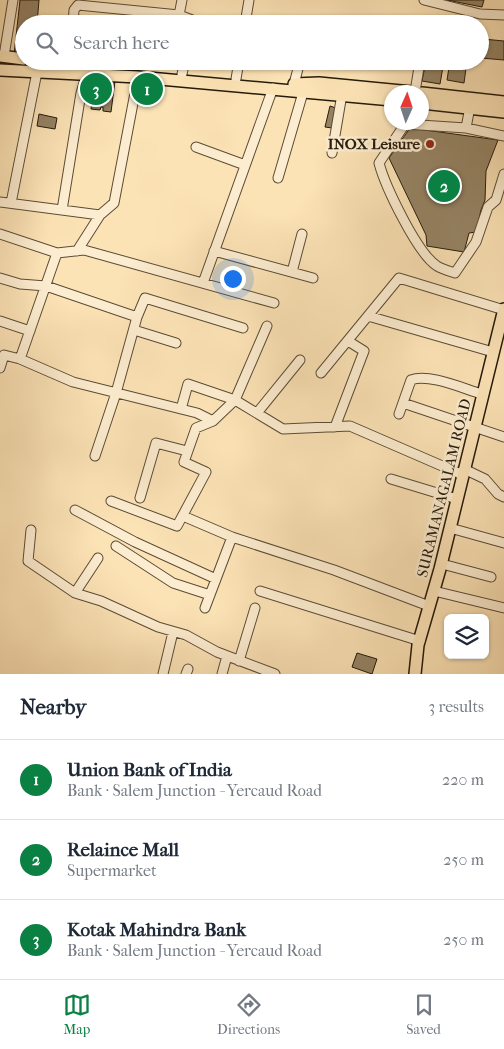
<!DOCTYPE html>
<meta charset="utf-8">
<style>
:root{--surface:#fff;--page:#f6f6f7;--text:#1f2937;--muted:#747a83;--line:#e0e1e3;--accent:#0b8043}
body{margin:0;font-family:"IM FELL French Canon",serif;background:var(--page);color:var(--text)}
.controls{position:absolute;right:15px;bottom:15px;display:grid;overflow:hidden;border-radius:8px;box-shadow:0 1px 4px #0004}
.controls button{width:45px;height:45px;display:grid;place-items:center;padding:0;border:0;border-bottom:1px solid var(--line);background:var(--surface);color:var(--text);font:25px sans-serif}
.compass{position:absolute;left:384px;top:85px;width:45px;height:45px;border-radius:50%;background:var(--surface);box-shadow:0 1px 4px #0004;rotate:3deg}
.you{position:absolute;left:232px;top:278px;width:18px;height:18px;margin:-12px;border:4px solid #fff;border-radius:50%;background:#1a73e8;box-shadow:0 0 0 8px #1a73e833}
.badge{display:grid;place-items:center;width:32px;height:32px;border-radius:50%;background:var(--accent);color:#fff;font-size:16px;font-weight:700}
.pin{position:absolute;translate:-50% -50%;border:2px solid #fff;box-shadow:0 1px 5px #0006}
.list{margin:0;padding:0;list-style:none}
h2{display:flex;justify-content:space-between;align-items:center;height:65px;margin:0;padding:0 20px;font-size:21px}
h2 small{font-size:16px;font-weight:400;color:var(--muted)}
.list li{display:grid;grid-template-columns:32px 1fr auto;gap:15px;align-items:center;box-sizing:border-box;height:80px;padding:0 20px;border-top:1px solid var(--line)}
.list b{display:block;font-size:19px;white-space:nowrap}
.list p{margin:0;font-size:16px;white-space:nowrap;color:var(--muted)}
.list em{font-size:16px;font-style:normal;color:var(--muted)}
.icon{flex:none;width:28px;height:28px;fill:none;stroke:currentColor;stroke-width:2;stroke-linecap:round;stroke-linejoin:round}
.map{position:relative;flex:none;width:504px;height:674px;overflow:hidden}
.search{position:absolute;background:var(--surface);box-shadow:0 1px 4px #0004;left:15px;right:15px;top:15px;height:55px;display:flex;align-items:center;gap:12px;box-sizing:border-box;padding:0 18px;border-radius:28px;color:var(--muted);font-size:19px}
.sheet{height:305px;background:var(--surface)}
nav{display:flex;justify-content:space-around;align-items:center;box-sizing:border-box;height:70px;border-top:1px solid var(--line);background:var(--surface);font-size:14px;color:var(--muted)}
nav a{display:grid;justify-items:center;gap:2px}
nav .on{color:var(--accent)}
.map>svg:first-child{display:block}
</style>
<div class="map">
<svg width="504" height="674" viewBox="0 0 504 674">
<rect width="100%" height="100%" fill="#fce3b6"/>
<filter id="stains"><feTurbulence type="fractalNoise" baseFrequency=".004" numOctaves="4"/><feColorMatrix values="0 0 0 0 .2 0 0 0 0 .09 0 0 0 0 .02 0 0 0 .5 -.17"/></filter>
<radialGradient id="worn" r=".72"><stop offset=".6" stop-color="#630" stop-opacity="0"/><stop offset="1" stop-color="#630" stop-opacity=".3"/></radialGradient>
<!-- building -->
<path fill="#958364" stroke="#251a0b" d="M20 0H39L37 24H24V56L14 55Z
M447 0H484L482 7Z
M483 39 504 41V60L481 58Z
M426 61H444L440 84 422 81Z
M450 61H467L464 83 447 80Z
M95 79 115 81 111 112 103 111V107H101L100 110 91 109Z
M330 106 336 108 332 128 325 127Z
M39 114 57 118 55 129 37 126Z
M410 128 498 140 486 171 485 200 481 210 476 232 469 233 464 252 427 246 426 235 389 158Z
M357 653 377 659 372 674 352 667Z"/>
<g fill="none" stroke-linecap="round" stroke-linejoin="round">
<!-- minor casing -->
<g stroke="#5b4c36" stroke-width="11">
<path id="minor" d="M424 0 480 14 504 15
M179 15 192 20 194 24
M73 24 74 10 78 5 179 15 182 0
M245 24 249 0
M4 56 13 0
M182 74 185 61
M236 79 239 61
M294 84 300 61
M415 92 420 61
M466 128 469 112
M504 136 466 128 405 124 379 163C385 186 417 253 437 266 442 269 449 271 455 273L476 242 488 207 496 200 504 174
M196 147 245 165
M332 153 341 100
M278 178 302 96
M0 202 100 215 114 203 138 77
M11 203 37 72
M62 210 81 93 87 73
M0 234 57 253 84 250 274 303
M77 251 100 215
M214 251 313 278
M57 253 20 359 73 382 197 413 213 421
M292 272 302 234
M0 278 20 284 46 286 137 317 116 393 95 456
M203 283 273 88
M368 316 493 352
M137 317 145 298 243 328
M0 321 30 331
M134 330 176 343
M0 368 4 355 20 359
M321 373 399 278 504 310
M403 403 504 437
M181 409 188 384 235 400 267 326
M257 413 300 360
M399 414 411 380C429 373 464 389 482 394
M335 427 364 351 348 341
M464 469 485 479 498 494 504 497
M391 479 457 499
M140 498 156 443 187 451
M111 501 177 526 206 472 184 462 196 428 213 421 235 400 283 429 350 426 463 475
M75 510 135 542 216 579
M183 516 232 537 334 570 429 606
M450 528 504 543
M31 530 28 561 75 593 101 601 158 627 186 635 217 652 275 674
M116 546 173 583 210 595
M442 564 491 577
M260 591 420 641
M434 591 504 608
M75 593 98 558
M205 608 232 537
M239 661 255 608
M163 674 173 632
M186 674 188 669
M222 674 227 656"/>
</g>
<!-- major casing -->
<g stroke="#251a0b" stroke-width="14">
<path id="major" d="M0 56 24 59
M48 61 93 67
M0 70 138 77 392 100
M294 84 319 83 412 92
M422 93 504 102
M422 103 504 112
M415 674 418 645 440 569 504 309"/>
</g>
<!-- minor -->
<use href="#minor" stroke="#fdedd0" stroke-width="9"/>
<!-- major -->
<use href="#major" stroke="#fce3b6" stroke-width="11"/>
</g>
<!-- markers -->
<circle fill="#8f2418" stroke="#fdedd0" stroke-width="2" cx="430" cy="144" r="5"/>
<g text-anchor="middle" stroke-width="5" stroke-linejoin="round" paint-order="stroke">
<!-- poi labels -->
<g font-size="15" font-weight="bold" fill="#251a0b" stroke="#fdedd0" text-anchor="end">
<text x="420" y="149">INOX Leisure</text>
</g>
<!-- street labels -->
<g font-size="15" fill="#251a0b" stroke="#fdedd0">
<text transform="translate(444 488) rotate(-76)" y="5">SURAMANAGALAM ROAD</text>
</g>
</g>
<rect width="100%" height="100%" filter="url(#stains)"/>
<rect width="100%" height="100%" fill="url(#worn)"/>
</svg>
<div class="controls">
<button><svg class="icon" aria-label="layers" viewBox="0 0 24 24"><path d="M12 4l9 5-9 5-9-5zM3 14l9 5 9-5"/></svg></button>
</div>
<svg class="compass" viewBox="-18 -18 36 36"><path d="M0-13l5 13h-10z" fill="#e53935"/><path d="M0 13l5-13h-10z" fill="#747a83"/></svg>
<div class="you"></div>
<div class="pin badge" style="left:147px;top:89px">1</div>
<div class="pin badge" style="left:444px;top:186px">2</div>
<div class="pin badge" style="left:96px;top:89px">3</div>
<div class="search"><svg class="icon" aria-label="search" viewBox="0 0 24 24"><circle cx="10" cy="10" r="6"/><path d="M15 15l6 6"/></svg>Search here</div>
</div>
<section class="sheet">
<h2>Nearby<small>3 results</small></h2>
<ul class="list">
<li><span class="badge">1</span><div><b>Union Bank of India</b><p>Bank · Salem Junction - Yercaud Road</p></div><em>220 m</em></li>
<li><span class="badge">2</span><div><b>Relaince Mall</b><p>Supermarket</p></div><em>250 m</em></li>
<li><span class="badge">3</span><div><b>Kotak Mahindra Bank</b><p>Bank · Salem Junction - Yercaud Road</p></div><em>250 m</em></li>
</ul>
</section>
<nav>
<a class="on"><svg class="icon" aria-label="map" viewBox="0 0 24 24"><path d="M3 6l6-2 6 2 6-2v14l-6 2-6-2-6 2zM9 4v14M15 6v14"/></svg>Map</a>
<a><svg class="icon" aria-label="directions" viewBox="0 0 24 24"><path d="M12 3l9 9-9 9-9-9zM9 14v-3h6M13 9l2 2-2 2"/></svg>Directions</a>
<a><svg class="icon" aria-label="saved" viewBox="0 0 24 24"><path d="M7 4h10v16l-5-4-5 4z"/></svg>Saved</a>
</nav>
